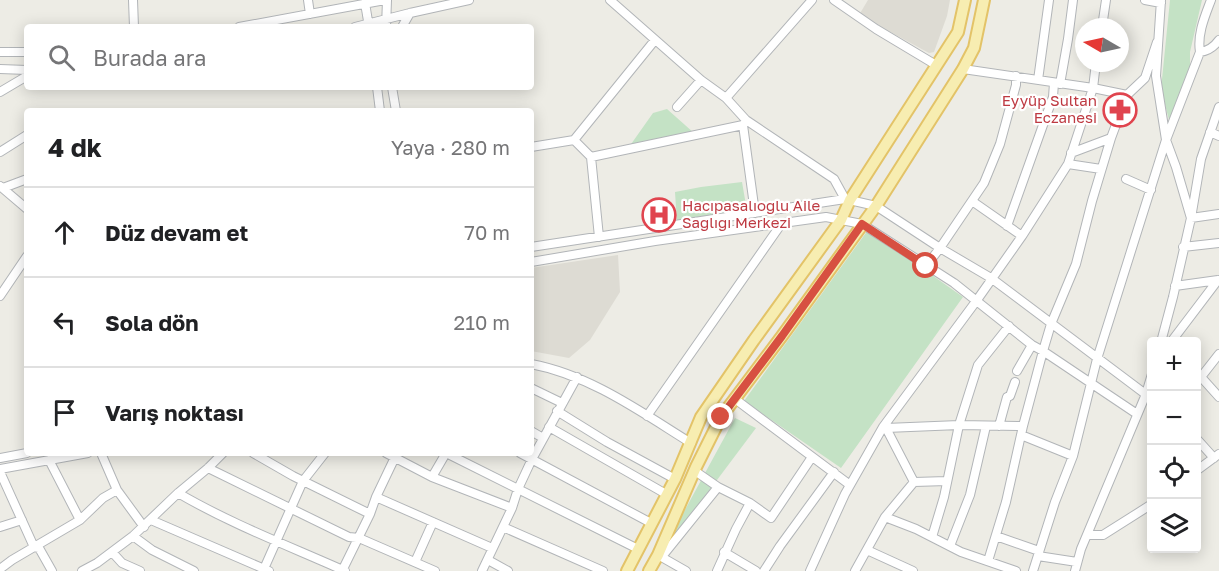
<!DOCTYPE html>
<html lang="tr">
<meta charset="utf-8">
<style>
:root{--surface:#fff;--page:#f6f6f6;--text:#202124;--muted:#757577;--line:#e0e0e0}
body{margin:0;font-family:"Golos Text",sans-serif;background:var(--page);color:var(--text)}
.controls{position:absolute;right:18px;bottom:18px;display:grid;overflow:hidden;border-radius:6px;box-shadow:0 3px 15px #0003}
.controls button{width:54px;height:54px;display:grid;place-items:center;padding:0;border:0;border-bottom:2px solid var(--line);background:var(--surface);color:var(--text);font:30px sans-serif}
.compass{position:absolute;left:1075px;top:18px;width:54px;height:54px;border-radius:50%;background:var(--surface);box-shadow:0 3px 15px #0003;rotate:279deg}
.stop{position:absolute;width:18px;height:18px;margin:-14px;border:4px solid #d75041;border-radius:50%;background:#fff}
.stop.end{background:#d75041;border-color:#fff;box-shadow:0 2px 6px #0008}
.list{margin:0;padding:0;list-style:none}
h2{display:flex;justify-content:space-between;align-items:center;height:78px;margin:0;padding:0 24px;font-size:26px}
h2 small{font-size:20px;font-weight:400;color:var(--muted)}
.list li{display:grid;grid-template-columns:39px 1fr auto;gap:18px;align-items:center;box-sizing:border-box;height:90px;padding:0 24px;border-top:2px solid var(--line)}
.list b{display:block;font-size:22px;white-space:nowrap}
.list em{font-size:20px;font-style:normal;color:var(--muted)}
.icon{flex:none;width:33px;height:33px;fill:none;stroke:currentColor;stroke-width:2;stroke-linecap:round;stroke-linejoin:round}
.map{position:relative;flex:none;width:1219px;height:571px;overflow:hidden}
.search{position:absolute;background:var(--surface);box-shadow:0 3px 15px #0003;left:24px;top:24px;width:510px;height:66px;display:flex;align-items:center;gap:15px;box-sizing:border-box;padding:0 21px;border-radius:6px;color:var(--muted);font-size:22px}
.panel{position:absolute;background:var(--surface);box-shadow:0 3px 15px #0003;left:24px;top:108px;width:510px;height:348px;border-radius:6px}
.map>svg:first-child{display:block}
</style>
<div class="map">
<svg width="1219" height="571" viewBox="0 0 1219 571">
<rect width="100%" height="100%" fill="#edece5"/>
<!-- education -->
<path fill="#dddbd3" d="M868 0H950L947 16 934 52 929 53 859 15Z
M618 255 620 292 590 340 569 358 531 351V268Z"/>
<!-- green -->
<path fill="#c4e2c5" d="M1170 0H1202L1190 52V68L1169 120 1161 89Z
M667 109 694 133 629 147 653 113Z
M742 182 747 211 677 222 675 192 701 187Z
M868 230 963 297 841 468 744 401Z
M735 418 756 428 669 544 674 530Z"/>
<g fill="none" stroke-linecap="round" stroke-linejoin="round">
<!-- minor casing -->
<g stroke="#b2b5b8" stroke-width="10">
<path id="minor" d="M133 0 134 27
M308 0 310 14
M610 0 701 80 726 98 746 120 834 179 845 199
M834 0 876 29 936 65
M1145 0 1161 3
M365 3 369 27
M239 27 385 0
M355 27 410 13 469 0
M386 27 387 0
M402 27 410 13
M1102 27 1106 0
M0 52H27
M1200 52C1209 51 1214 47 1219 40
M0 69 27 70
M963 69 1093 88 1127 95
M1038 80 1049 0
M1060 84 1068 39 1073 0
M377 87 380 111
M392 87 396 111
M0 92 27 76
M726 98 812 0
M677 107 701 80
M1219 107 1201 159 1191 218 1219 214
M743 125 755 213
M1210 132 1219 136
M574 140 591 157 599 237
M531 147 574 140 655 40
M0 152 27 135
M1071 153 1111 138
M591 157 743 125 746 120
M1068 164 1101 169
M1126 179 1151 190
M0 186 27 209
M3 188 27 179
M972 201 1022 236
M1007 226 1053 97 1054 83
M531 247 845 199 876 206 940 248 991 278 1152 399
M1183 247 1219 243
M531 262 655 241 826 217 862 224 954 283 1032 345 1043 351 1137 414
M926 266 940 248 984 183 1000 144 1016 85V76
M1175 286 1218 280
M0 296 27 256
M1161 342 1173 297 1191 218 1176 167 1166 140 1156 76 1161 0
M1171 342 1218 280
M531 364C590 375 641 412 691 443
M1017 371 1032 345
M1196 376 1201 377 1219 397
M1201 377 1219 354
M531 388 562 403
M735 399 850 485
M557 411 607 442 675 479
M647 416 782 223
M999 426 1007 397 1010 396 1015 382
M549 427 666 494
M883 427 886 428 959 425 1023 426
M886 428 914 482
M531 431 543 438
M1021 435 1073 456
M1196 438 1214 458
M101 453 117 490 144 527
M253 453 293 476 370 514
M386 453 432 477 512 508
M520 453 651 523
M0 458 27 453
M49 460 80 520
M208 468 349 537 359 538 435 571
M0 469 88 453
M1196 471 1219 454
M0 472 34 547 39 548 52 571
M432 477 446 453 638 549
M718 487 750 503 771 518 812 457
M178 493C231 524 289 546 345 571
M376 497 492 548
M885 517 916 529 961 552 1016 571
M151 520 269 571
M0 527 22 520
M503 527 603 571
M1087 535H1103L1152 504
M133 536 152 550 194 571
M996 536 1039 551
M932 537 944 497 959 425 978 365 1009 326
M950 546 970 495 986 426
M867 550 913 571
M112 552 122 563 140 571
M724 552 756 571
M659 554H664L718 487 695 471
M658 555 686 571
M1038 556 1077 562
M488 560 508 571
M988 561 1006 502 1023 426 1043 351 1051 324 1076 264 1092 201 1111 138 1127 95 1145 78 1157 42
M415 562 433 522
M0 569 12 560 80 520 103 498 117 490
M82 571 97 563 133 536 178 493 208 468 223 453
M263 571 303 481 325 453
M342 571 370 514 376 497 397 453
M482 571 512 508 518 489 532 459 577 377
M717 571 736 529 750 503
M764 571 780 546 834 472
M810 571 845 494 883 427 977 300 1022 236 1068 164 1093 88 1096 63
M855 571 885 517 914 482 947 481
M1033 571 1055 502 1073 456 1097 359 1166 140 1200 52C1197 34 1205 16 1211 0
M1075 571 1081 549 1146 394 1152 374"/>
</g>
<!-- major casing -->
<g stroke="#e3c368" stroke-width="14">
<path id="major" d="M627 571 675 479 701 417 754 340 841 220 850 200 958 32 965 0
M649 571 658 555 696 467 721 417 782 336 876 206 963 69 974 48 984 0"/>
</g>
<!-- minor -->
<use href="#minor" stroke="#fff" stroke-width="8"/>
<!-- major -->
<use href="#major" stroke="#f7edb1" stroke-width="10"/>
</g>
<g fill="none" stroke-linecap="round" stroke-linejoin="round">
<!-- route -->
<path stroke="#d75041" stroke-width="8" d="M721 417 782 336 862 224 926 266"/>
</g>
<!-- icons -->
<defs>
<g id="pharmacy-ring" transform="scale(1.725)"><circle r="9.5" fill="#fff" stroke="#e0444e" stroke-width="1.5"/><path d="M-2-6h4v4h4v4h-4v4h-4v-4h-4v-4h4Z" fill="#e0444e"/></g>
<g id="hospital-ring" transform="scale(1.725)"><circle r="9.5" fill="#fff" stroke="#e0444e" stroke-width="1.5"/><path d="M-5-5h3v3.5h4V-5h3V5h-3V1.5h-4V5h-3Z" fill="#e0444e"/></g>
</defs>
<g fill-rule="evenodd">
<use href="#pharmacy-ring" x="1120" y="110"/>
<use href="#hospital-ring" x="659" y="215"/>
</g>
<g text-anchor="middle" stroke-width="4.5" stroke-linejoin="round" paint-order="stroke">
<!-- health labels -->
<g font-size="15" fill="#be3a42" stroke="#fff" text-anchor="end">
<text x="1097" y="106">Eyyüp Sultan<tspan x="1097" dy="17">Eczanesi</tspan></text>
<text x="682" y="211" text-anchor="start">Hacıpasalıoglu Aile<tspan x="682" dy="17">Saglıgı Merkezi</tspan></text>
</g>
</g>
</svg>
<div class="controls">
<button>+</button>
<button>−</button>
<button><svg class="icon" aria-label="locate" viewBox="0 0 24 24"><circle cx="12" cy="12" r="6"/><path d="M12 2v4M12 18v4M2 12h4M18 12h4"/></svg></button>
<button><svg class="icon" aria-label="layers" viewBox="0 0 24 24"><path d="M12 4l9 5-9 5-9-5zM3 14l9 5 9-5"/></svg></button>
</div>
<svg class="compass" viewBox="-18 -18 36 36"><path d="M0-13l5 13h-10z" fill="#e53935"/><path d="M0 13l5-13h-10z" fill="#757577"/></svg>
<div class="stop" style="left:926px;top:266px"></div>
<div class="stop end" style="left:721px;top:417px"></div>
<div class="search"><svg class="icon" aria-label="search" viewBox="0 0 24 24"><circle cx="10" cy="10" r="6"/><path d="M15 15l6 6"/></svg>Burada ara</div>
<section class="panel">
<h2>4 dk<small>Yaya · 280 m</small></h2>
<ul class="list">
<li><svg class="icon" aria-label="ahead" viewBox="0 0 24 24"><path d="M12 20V5M6 11l6-6 6 6"/></svg><div><b>Düz devam et</b></div><em>70 m</em></li>
<li><svg class="icon" aria-label="left" viewBox="0 0 24 24"><path d="M17 20v-9H6M10 6l-5 5 5 5"/></svg><div><b>Sola dön</b></div><em>210 m</em></li>
<li><svg class="icon" aria-label="arrive" viewBox="0 0 24 24"><path d="M6 21V4h12l-3 4 3 4H6"/></svg><div><b>Varış noktası</b></div></li>
</ul>
</section>
</div>
